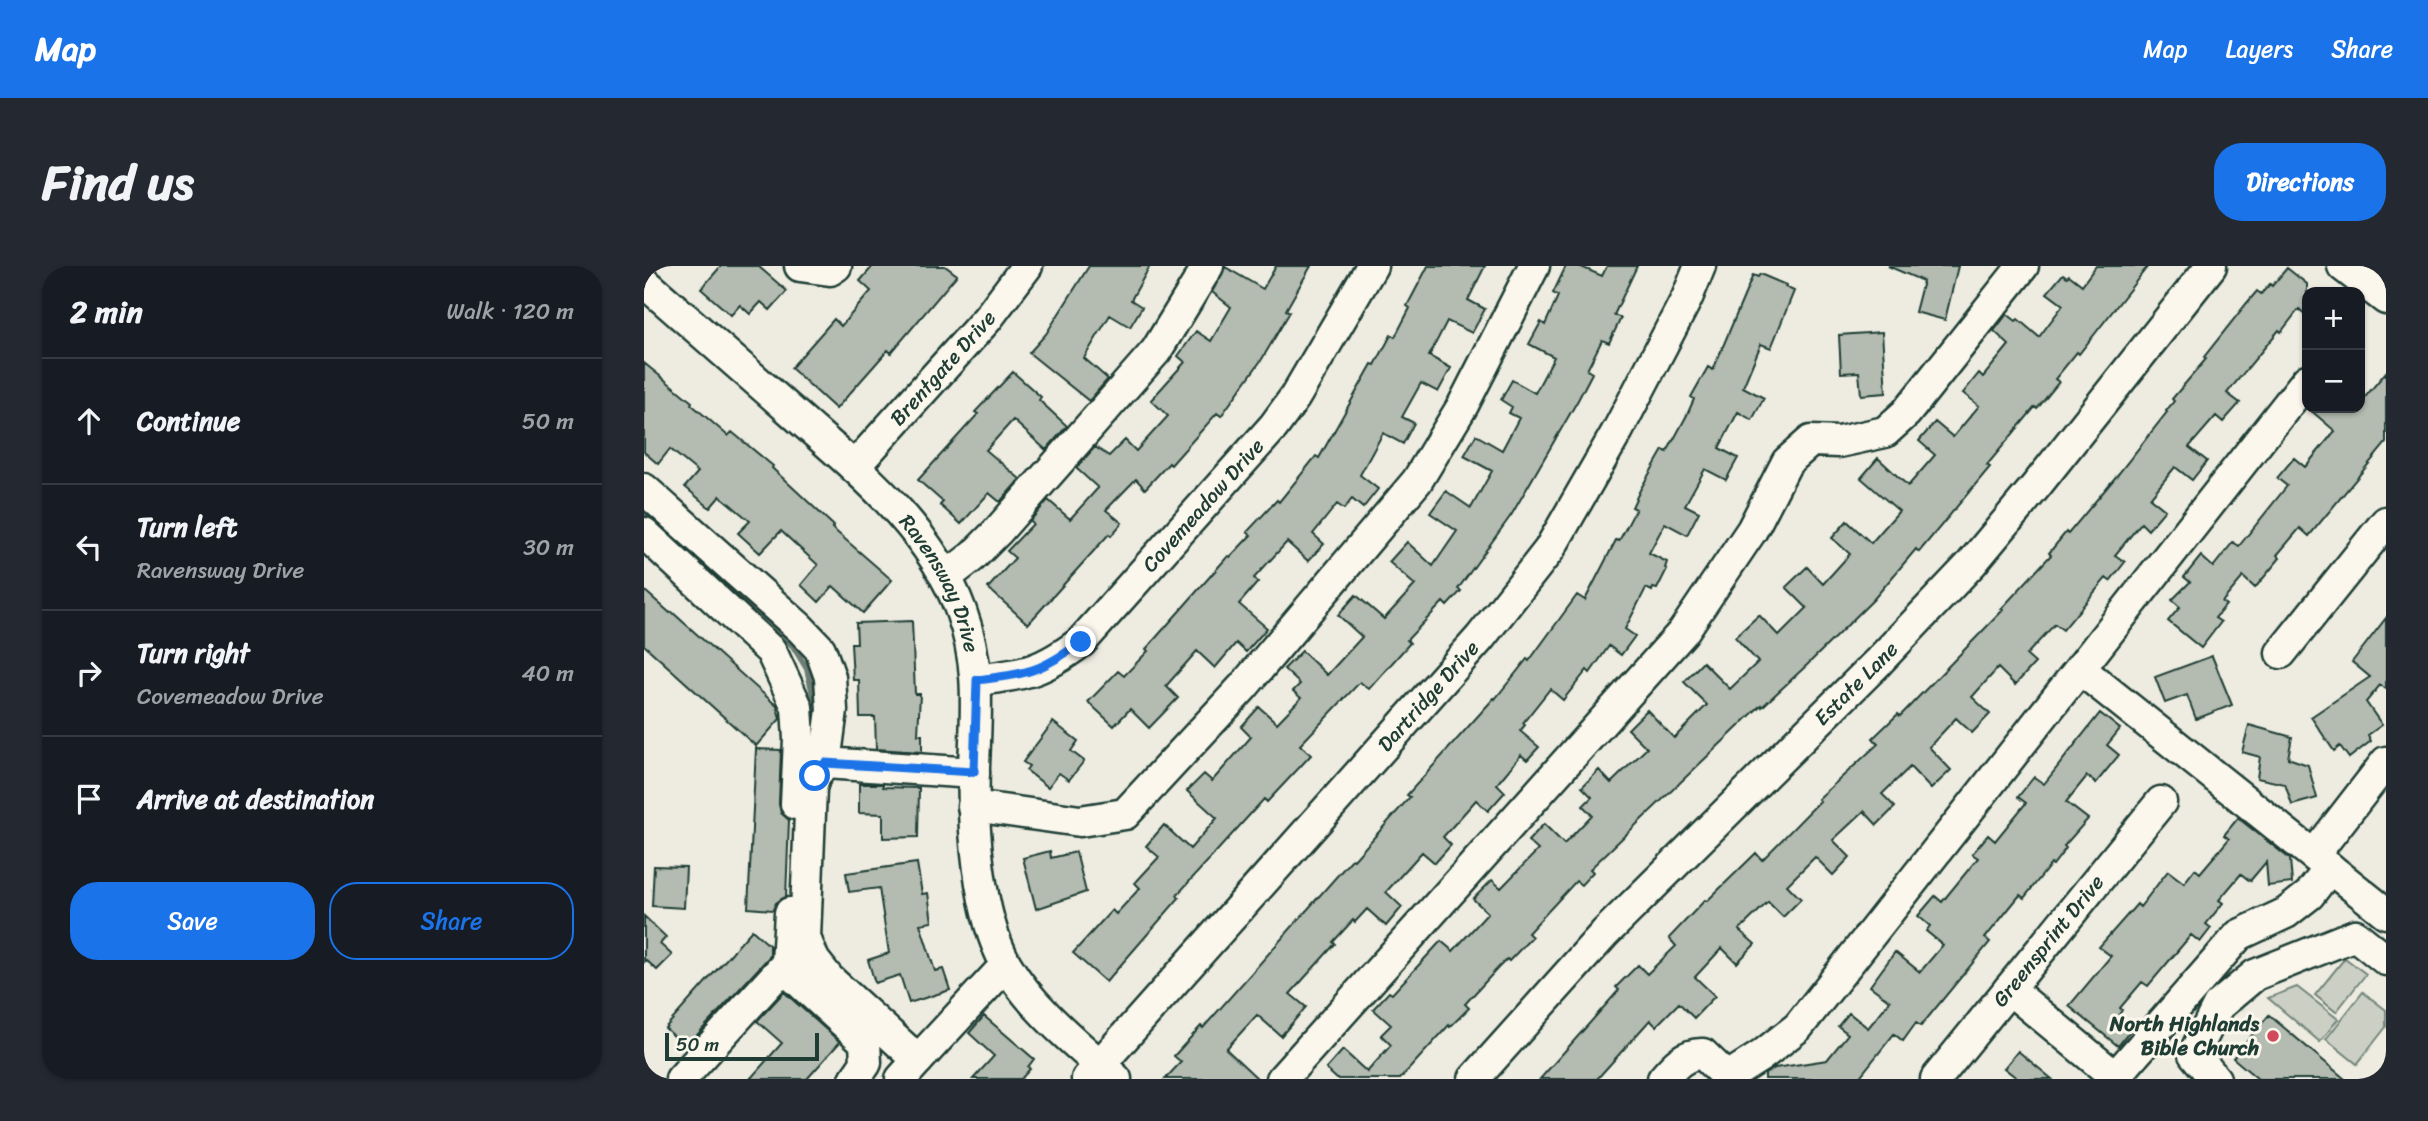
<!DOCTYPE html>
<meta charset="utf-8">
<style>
:root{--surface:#171b24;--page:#242831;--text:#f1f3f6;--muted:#9ea1a6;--line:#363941;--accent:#1a73e8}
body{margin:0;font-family:Sriracha,sans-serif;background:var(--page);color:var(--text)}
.controls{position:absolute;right:21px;top:21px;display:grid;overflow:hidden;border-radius:14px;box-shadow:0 2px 5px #0004}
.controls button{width:63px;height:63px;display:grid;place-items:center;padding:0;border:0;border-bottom:2px solid var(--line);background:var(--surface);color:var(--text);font:35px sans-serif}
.scale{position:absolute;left:21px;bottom:18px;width:154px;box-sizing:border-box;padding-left:7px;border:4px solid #1f3d34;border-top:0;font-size:19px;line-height:24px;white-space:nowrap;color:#1f3d34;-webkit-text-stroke:5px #fbf7ec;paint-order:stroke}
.stop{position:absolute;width:21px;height:21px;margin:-16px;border:5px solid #1a73e8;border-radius:50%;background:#fff}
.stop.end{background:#1a73e8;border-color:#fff;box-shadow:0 2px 7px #0008}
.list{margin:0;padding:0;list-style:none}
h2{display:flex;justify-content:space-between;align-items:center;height:91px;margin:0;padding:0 28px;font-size:30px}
h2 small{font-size:23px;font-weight:400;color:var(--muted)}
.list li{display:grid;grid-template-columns:46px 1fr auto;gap:21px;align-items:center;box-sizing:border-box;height:126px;padding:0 28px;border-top:2px solid var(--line)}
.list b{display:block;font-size:26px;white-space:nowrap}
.list p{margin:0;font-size:23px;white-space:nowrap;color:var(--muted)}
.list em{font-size:23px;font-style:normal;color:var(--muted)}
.actions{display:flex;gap:14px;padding:21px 28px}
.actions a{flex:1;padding:16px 0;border:2px solid var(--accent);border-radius:28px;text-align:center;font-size:24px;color:var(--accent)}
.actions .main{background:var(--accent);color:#fff}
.icon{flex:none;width:38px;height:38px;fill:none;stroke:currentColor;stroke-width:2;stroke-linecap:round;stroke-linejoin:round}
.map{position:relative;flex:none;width:1742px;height:813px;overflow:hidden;border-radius:28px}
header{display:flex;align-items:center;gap:42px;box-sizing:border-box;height:98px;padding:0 35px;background:var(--accent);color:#fff}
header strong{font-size:33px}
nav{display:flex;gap:38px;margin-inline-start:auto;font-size:24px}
.intro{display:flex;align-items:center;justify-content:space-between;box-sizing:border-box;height:168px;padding:0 42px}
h1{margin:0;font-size:49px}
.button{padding:18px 32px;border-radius:28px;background:var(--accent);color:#fff;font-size:24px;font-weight:700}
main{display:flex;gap:42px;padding:0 42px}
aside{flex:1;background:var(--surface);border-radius:28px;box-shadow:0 2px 5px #0004}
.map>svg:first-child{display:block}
</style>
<header>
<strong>Map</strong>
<nav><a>Map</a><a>Layers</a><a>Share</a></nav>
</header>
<div class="intro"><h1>Find us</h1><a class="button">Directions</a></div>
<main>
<aside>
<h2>2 min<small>Walk · 120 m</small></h2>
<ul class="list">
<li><svg class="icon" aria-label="ahead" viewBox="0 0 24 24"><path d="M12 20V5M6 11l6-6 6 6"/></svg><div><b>Continue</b></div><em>50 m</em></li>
<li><svg class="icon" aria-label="left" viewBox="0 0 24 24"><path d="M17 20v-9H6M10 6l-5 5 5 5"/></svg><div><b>Turn left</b><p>Ravensway Drive</p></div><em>30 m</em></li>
<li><svg class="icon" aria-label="right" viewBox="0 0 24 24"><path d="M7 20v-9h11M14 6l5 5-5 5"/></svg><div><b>Turn right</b><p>Covemeadow Drive</p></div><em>40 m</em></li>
<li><svg class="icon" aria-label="arrive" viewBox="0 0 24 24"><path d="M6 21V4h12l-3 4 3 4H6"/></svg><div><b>Arrive at destination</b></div></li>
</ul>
<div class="actions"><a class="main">Save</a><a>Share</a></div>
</aside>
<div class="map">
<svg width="1742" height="813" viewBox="0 0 1742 813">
<rect width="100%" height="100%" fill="#eeece1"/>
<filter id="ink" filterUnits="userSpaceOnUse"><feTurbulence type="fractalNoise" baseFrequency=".0143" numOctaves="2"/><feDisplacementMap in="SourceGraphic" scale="14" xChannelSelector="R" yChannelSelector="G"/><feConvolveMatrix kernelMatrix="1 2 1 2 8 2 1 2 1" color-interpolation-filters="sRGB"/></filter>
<g filter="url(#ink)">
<!-- green -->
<path fill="#cbcfc4" stroke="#75867c" stroke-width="2" d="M1701 692 1722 708 1692 746 1671 729Z
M1653 721 1694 753 1676 776 1624 732Z
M1719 726 1742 744V761L1713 798 1682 773Z"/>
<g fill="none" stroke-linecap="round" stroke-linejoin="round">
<!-- stream -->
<path stroke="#6c7d74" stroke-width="6" d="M0 247 149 380 163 403 170 432"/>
</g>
<!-- building -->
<path fill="#b4bbb0" stroke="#1f3d34" stroke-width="2" d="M77 0H114L143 25 126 44 117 36 106 48 96 39 87 49 57 23Z
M229 0H301L313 9 247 87 244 84 192 143 147 102 190 53 197 60 227 25 216 15Z
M445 0H506L487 34 498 41 486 61 466 49 440 92 464 113 445 135 385 87 402 68Z
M632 0H667L642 44 646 46 618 93 577 150 573 147 527 199 525 197 501 223 492 213 462 244 478 257 467 270 465 268 384 358 344 322 371 292 363 285 389 258 386 255 404 234 426 253 454 222 432 202 451 181 465 190 481 174 492 185 524 150 507 134 541 96 534 90 552 65 567 75 587 41 568 26 581 1 619 23Z
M784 0H841L824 34 841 43 828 67 803 55 785 90 807 102 794 126 777 117 758 151 770 157 759 178 739 167 716 209 734 223 719 242 708 233 700 243 693 238 669 268 680 278 664 295 643 276 610 312 614 316 595 338 623 362 602 386 592 377 571 402 553 385 522 420 534 432 505 462 486 443 470 460 444 436 474 405 480 410 504 385 502 383 584 290 586 291 607 269 603 266 633 234 635 236 672 190 675 192 728 98 731 99 747 69 751 71 766 42 763 40Z
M922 0H935L958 10 963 0H993L970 49 977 52 965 77 958 74 943 104 948 107 934 134 868 248 814 323 817 325 803 340 799 336 763 374 766 377 725 423 716 416 656 479 667 489 623 536 620 533 533 629 535 632 462 716 429 687 468 644 472 648 496 622 491 617 515 591 502 580 520 559 546 583 573 552 543 525 560 508 568 515 607 471 597 461 615 441 633 457 657 432 649 425 656 418 640 403 658 385 683 409 718 371 694 349 712 329 740 353 771 319 745 296 763 276 789 300 813 265 786 247 802 225 827 242 848 205 820 190 832 169 858 184 875 152 865 147 868 141 857 134 868 114 891 127 910 91 885 78 897 56 901 59 914 30 909 27Z
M1244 0H1314L1301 54 1271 46 1279 15Z
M1452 0H1504L1435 88 1433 86 1411 113 1415 116 1393 143 1391 141 1343 199 1346 201 1275 286 1272 283 1229 334 1163 399 1118 441 1117 439 946 603 949 606 937 619 932 615 884 667 888 671 865 695 863 693 854 702 821 738 825 742 806 761 805 759 756 813H693L682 803 699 784 723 806 747 779 737 769 747 759 729 743 745 726 748 728 797 675 809 685 844 647 829 633 848 614 857 622 894 584 884 575 900 558 920 578 948 549 939 540 948 531 938 521 955 504 967 517 1003 482 984 463 1003 444 1030 472 1063 439 1040 416 1059 396 1086 423 1114 396 1091 371 1115 349 1135 370 1163 342 1142 321 1163 301 1179 318 1206 288 1188 272 1203 255 1227 277 1255 245 1217 212 1234 192 1264 220 1291 189 1275 175 1291 156 1309 171 1335 140 1319 127 1335 107 1339 111 1365 79 1350 65 1363 48 1372 55 1374 53 1395 71 1419 39 1403 27 1419 8 1423 11 1425 9 1438 19Z
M1643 2 1663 18V50L1655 43 1637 66 1635 64 1583 127 1596 137 1579 156 1572 150 1545 181 1563 195 1548 214 1531 201 1506 232 1521 244 1504 264 1497 257 1471 289 1481 296 1466 315 1462 312 1419 364 1411 358 1382 389 1391 397 1371 419 1354 402 1328 431 1346 448 1328 467 1312 452 1285 481 1307 504 1287 523 1266 501 1238 528 1251 541 1233 559 1220 545 1189 574 1206 591 1189 609 1171 591 1143 619 1157 633 1139 651 1124 636 1095 664 1111 678 1093 697 1078 682 1051 711 1071 730 1050 752 1035 737 1012 760 1006 754 953 813H896L975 724 972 721 994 699 1003 708 1032 680 1025 672 1061 634 1063 635 1112 587 1118 594 1176 535 1174 533 1234 478 1229 472 1254 448 1256 450 1359 344 1357 343 1407 289 1405 287 1422 266 1424 268 1475 207 1523 146 1522 145 1530 135 1528 133 1562 93 1560 91 1602 38 1613 25 1617 28 1626 18 1628 20Z
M1116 8 1142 19 1141 21 1150 25 1127 82 1117 78 1099 121 1120 132 1108 154 1094 146 1075 182 1094 192 1082 214 1061 203 1041 239 1055 246 1043 269 1021 257 1005 287 1023 296 1021 302 1023 303 1013 323 1009 322 1008 325 1002 322 981 363 991 370 977 389 965 380 946 407 943 404 919 434 906 423 879 457 881 459 876 465 895 481 883 494 877 489 853 518 861 526 844 545 832 534 799 571 807 579 791 597 778 586 742 626 758 641 742 660 723 643 711 656 709 654 689 676 691 678 646 728 662 741 637 770 613 749 582 783 614 813H521L537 796 530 790 557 760 559 762 708 593 710 594 766 531 763 529 850 432 851 433 883 393 885 395 933 329 941 334 972 274 975 275 992 243 988 241 996 224 1019 184 1023 186 1043 149 1050 133 1047 131 1064 101 1069 104 1109 9 1114 11Z
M1238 66 1242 127 1217 129 1215 106 1197 107 1195 69Z
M0 97 48 136 47 138 84 170 88 166 129 200 128 202 190 260 188 262 248 314 219 347 189 320 175 336 157 319 174 299 137 265 116 287 94 267 106 255 76 230 66 242 41 221 54 206 26 183 14 198 0 186Z
M369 106 397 131 395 134 423 160 402 184 369 154 342 184 376 213 356 236 345 227 317 258 296 239 299 236 274 214 334 148 331 146Z
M1742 106V177L1665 270 1656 262 1633 289 1636 292 1611 322 1599 311 1578 336 1582 339 1571 352 1577 356 1557 382 1524 355 1536 341 1528 334 1546 316 1540 311 1557 290 1569 301 1589 276 1595 280 1643 220 1633 212 1650 192 1661 201 1691 165 1664 142H1716V137Z
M0 324 26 347 28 346 133 440 136 453 112 480 0 379Z
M1742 352V423L1736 419 1722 436 1738 459 1724 469 1727 475 1705 492 1696 480 1690 485 1667 451 1726 411 1708 396Z
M268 355 271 428H276L274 469H278V486L232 483 231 451H216L215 414H209L207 377H213L212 357Z
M1568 390 1588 439 1552 453 1543 429 1521 437 1511 411Z
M1456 447 1476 463 1463 479 1475 489 1452 517 1443 510 1422 536 1444 553 1420 580 1422 582 1409 599 1407 598 1380 632 1376 629 1341 672 1346 676 1277 760 1272 757 1259 775 1250 768 1214 813H1121V808L1131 802 1183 794 1204 768 1194 760 1205 747 1224 762 1246 735 1226 720 1251 686 1276 706 1299 679 1282 665 1286 660 1274 650 1291 630 1298 636 1334 592 1328 588 1344 569 1351 575 1382 537 1374 531 1390 511 1400 518Z
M409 456 434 475 427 485 440 495 425 514 415 507 404 521 382 504 385 500 379 496Z
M1605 459 1648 471 1644 492 1664 499 1673 532 1648 539 1641 518 1613 512 1616 491 1598 486Z
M112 483 137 484 135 538 137 547 145 554 142 631 132 637 129 644 104 642Z
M215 518H239V521L275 522 274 571 239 572V548L215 547Z
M1594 552 1646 593 1648 617 1624 620 1622 596 1606 615 1597 608 1575 634 1579 637 1562 658 1567 662 1556 676 1547 669 1504 720 1498 716 1476 742 1478 744 1475 749 1489 761 1474 780 1425 740 1467 690 1455 681 1493 638 1496 641 1524 605 1540 617 1551 603 1556 607 1585 573 1580 569Z
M406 585 407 592 432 586 442 626 392 643 379 592Z
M273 597 278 628 284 627 288 656 276 658 291 705 299 703 306 724 265 737 256 709 231 717 224 694 245 687 235 622 205 626 202 607Z
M10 600 42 601 40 642 8 640Z
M0 650 22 671 16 678 28 689 13 704 2 694 0 696Z
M108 664 126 680V690L42 781 21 762Z
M140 726 196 776 163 813H106L138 777 113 755Z
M1625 749 1701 813H1614L1589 792Z
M340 750 390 793 384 801 386 803 377 813H329L350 790 325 767Z
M1374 785 1408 813H1374L1360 802Z"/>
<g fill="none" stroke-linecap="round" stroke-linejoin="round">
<!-- minor casing -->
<g stroke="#1f3d34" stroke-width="35">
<g id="minor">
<path d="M156 0 186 4 192 0"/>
<path d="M1699 0 1742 33"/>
<path id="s1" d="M0 16C49 59 98 102 147 145 212 203 286 260 317 345 337 400 332 444 330 501 328 558 334 648 362 698 388 743 434 779 472 813"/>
<path id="s2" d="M210 201 343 53 383 0"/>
<path d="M0 223 156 362 176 383 186 411 188 444 181 497 171 510 167 522 161 672 170 694 185 713 274 794 362 699"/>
<path d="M0 267 127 385 153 441 155 473 152 538"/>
<path d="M302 311 328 291 353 266 512 85 564 0"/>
<path d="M1637 387 1742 256"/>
<path d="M1436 403 1742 647"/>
<path id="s3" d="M333 414C382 408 397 406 437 376L630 160 651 131 728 0"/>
<path d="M181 497 330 507"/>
<path d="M329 540 436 555 481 548 599 421 773 215 819 139 890 0"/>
<path d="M1670 589 1742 496"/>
<path d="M146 647 143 697 149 710 221 776 222 797 211 813"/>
<path d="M1365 723 1474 813"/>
<path d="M1084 811 1117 790 1154 761 1663 114"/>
<path d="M1471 811 1595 669 1642 647 1665 629 1686 602"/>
<path d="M37 813 143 697"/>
<path d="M257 813 274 794"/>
<path id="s4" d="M443 813 836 372 905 284 974 164 1043 32 1056 0"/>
<path d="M638 813 1039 366 1108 264 1143 196 1167 175 1195 176 1241 166 1262 147 1379 0"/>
<path id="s5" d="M830 813 961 667 1234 396 1328 297 1392 220 1567 0"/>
<path d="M1019 813C1030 800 1041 787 1059 788L1085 813"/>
<path id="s6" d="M1292 813 1517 536"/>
<path d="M1571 813 1550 788 1574 740 1611 709 1711 669 1742 694"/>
</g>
</g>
<!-- minor -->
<use href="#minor" stroke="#fbf7ec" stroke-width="30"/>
</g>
</g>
<g fill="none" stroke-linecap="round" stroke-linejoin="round" filter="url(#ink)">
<!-- route -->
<path stroke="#1a73e8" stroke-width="9" d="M171 510 181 497 330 506 333 414C382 408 397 406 437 376"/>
</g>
<!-- markers -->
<circle fill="#d1495b" stroke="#fbf7ec" stroke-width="2.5" cx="1629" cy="770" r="7"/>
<g text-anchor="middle" stroke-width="6" stroke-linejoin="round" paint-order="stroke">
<!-- street labels -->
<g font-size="21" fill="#1f3d34" stroke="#fbf7ec">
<text dy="7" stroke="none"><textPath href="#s2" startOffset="133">Brentgate Drive</textPath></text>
<text dy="7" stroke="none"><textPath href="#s3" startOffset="296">Covemeadow Drive</textPath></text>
<text dy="7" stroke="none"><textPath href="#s1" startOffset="427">Ravensway Drive</textPath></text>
<text dy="7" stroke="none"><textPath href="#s5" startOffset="550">Estate Lane</textPath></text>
<text dy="7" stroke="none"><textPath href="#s4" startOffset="513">Dartridge Drive</textPath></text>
<text dy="7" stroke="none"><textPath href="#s6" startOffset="178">Greensprint Drive</textPath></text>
</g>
<!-- poi labels -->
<g font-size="21" font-weight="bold" fill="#1f3d34" stroke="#fbf7ec" text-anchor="end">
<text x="1615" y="765">North Highlands<tspan x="1615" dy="24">Bible Church</tspan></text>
</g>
</g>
</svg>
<div class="controls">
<button>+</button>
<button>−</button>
</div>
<div class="scale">50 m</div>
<div class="stop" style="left:171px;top:510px"></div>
<div class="stop end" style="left:437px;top:376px"></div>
</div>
</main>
